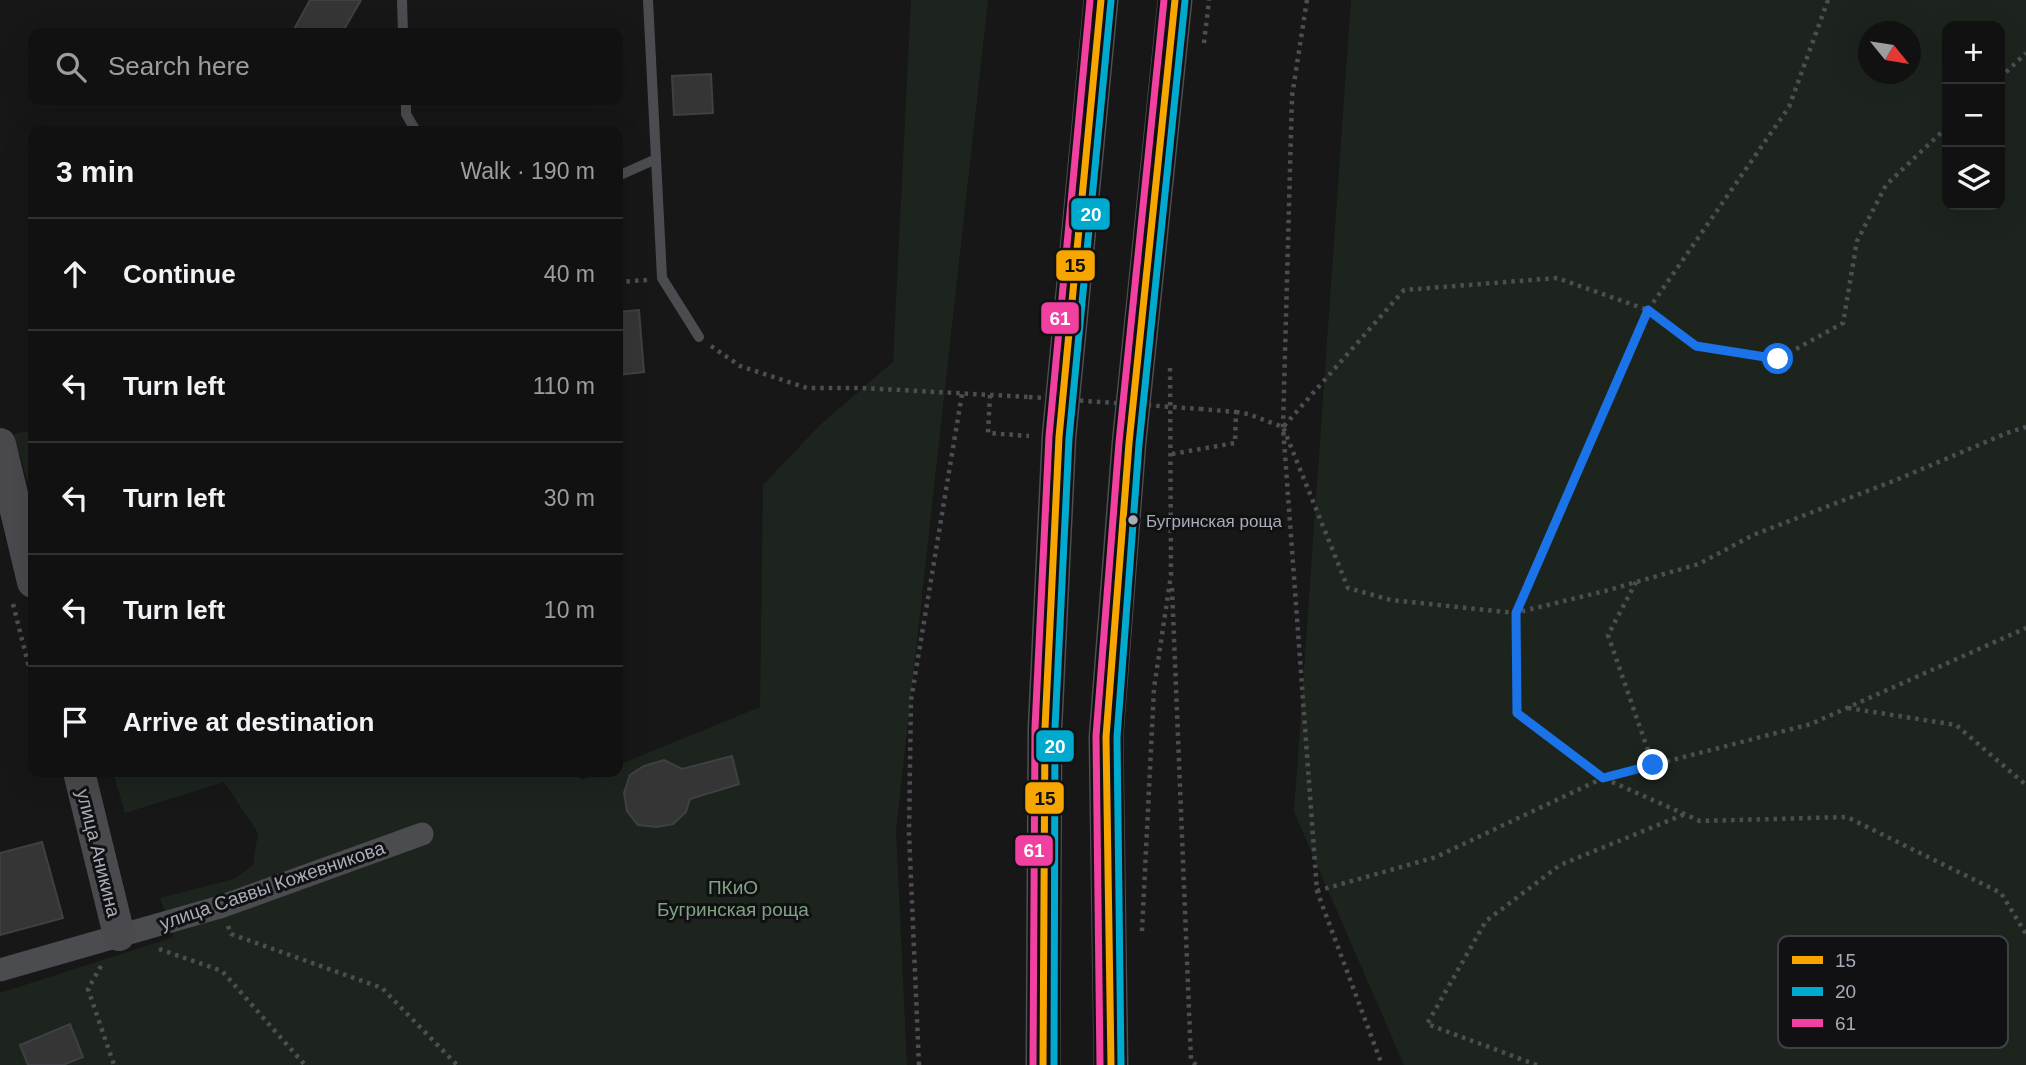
<!DOCTYPE html>
<meta charset="utf-8">
<style>
:root{--surface:#111;--page:#1a1a1a;--text:#f1f3f6;--muted:#9c9d9f;--line:#303131}
body{margin:0;font-family:Helvetica,sans-serif;background:var(--page);color:var(--text)}
.controls{position:absolute;right:21px;top:21px;display:grid;overflow:hidden;border-radius:14px;box-shadow:0 7px 28px #0002}
.controls button{width:63px;height:63px;display:grid;place-items:center;padding:0;border:0;border-bottom:2px solid var(--line);background:var(--surface);color:var(--text);font:35px sans-serif}
.compass{position:absolute;left:1858px;top:21px;width:63px;height:63px;border-radius:50%;background:var(--surface);box-shadow:0 7px 28px #0002;rotate:120deg}
.stop{position:absolute;width:21px;height:21px;margin:-16px;border:5px solid #1a73e8;border-radius:50%;background:#fff}
.stop.end{background:#1a73e8;border-color:#fff;box-shadow:0 2px 7px #0008}
.list{margin:0;padding:0;list-style:none}
h2{display:flex;justify-content:space-between;align-items:center;height:91px;margin:0;padding:0 28px;font-size:30px}
h2 small{font-size:23px;font-weight:400;color:var(--muted)}
.list li{display:grid;grid-template-columns:46px 1fr auto;gap:21px;align-items:center;box-sizing:border-box;height:112px;padding:0 28px;border-top:2px solid var(--line)}
.list b{display:block;font-size:26px;white-space:nowrap}
.list em{font-size:23px;font-style:normal;color:var(--muted)}
.icon{flex:none;width:38px;height:38px;fill:none;stroke:currentColor;stroke-width:2;stroke-linecap:round;stroke-linejoin:round}
.map{position:relative;flex:none;width:2026px;height:1065px;overflow:hidden}
.search{position:absolute;background:var(--surface);box-shadow:0 7px 28px #0002;left:28px;top:28px;width:595px;height:77px;display:flex;align-items:center;gap:18px;box-sizing:border-box;padding:0 24px;border-radius:14px;color:var(--muted);font-size:26px}
.panel{position:absolute;background:var(--surface);box-shadow:0 7px 28px #0002;left:28px;top:126px;width:595px;height:651px;border-radius:14px}
.map>svg:first-child{display:block}
</style>
<div class="map">
<svg width="2026" height="1065" viewBox="0 0 2026 1065">
<rect width="100%" height="100%" fill="#171717"/>
<!-- green -->
<path fill="#1d241e" fill-rule="evenodd" d="M911 0H988L896 831 907 1065H0V993L174 937 160 898 234 879 253 865 258 833 224 782 125 813 113 772H574L582 780 601 772H618V765L760 707 763 485 820 425 893 362Z
M1351 0H2026V1065H1404L1294 812ZM2000 26V205H1947V26ZM1868 32H1910V74H1868Z
M33 430V501L14 434Z"/>
<!-- building -->
<path fill="#353536" stroke="#3f4043" stroke-width="2" d="M310 0H361L342 33H292Z
M711 74 713 113 674 115 672 76Z
M639 310 644 372 618 375V312Z
M732 756 739 784 690 799 686 812 673 824 657 827 638 825 627 811 624 793 630 775 644 766 664 760 682 769Z
M42 842 63 918 0 935V853Z
M70 1024 83 1057 63 1065H28L20 1045Z"/>
<g fill="none" stroke-linecap="round" stroke-linejoin="round">
<!-- path -->
<path stroke="#4d4e52" stroke-width="4.5" stroke-dasharray="3.5 5" stroke-linecap="butt" d="M1307 0 1292 96 1283 427 1317 891 1382 1065
M1828 0 1789 107 1648 310 1515 613 1517 713 1603 778 1700 821 1847 817 2001 893 2026 934
M1204 43 1209 0
M2000 78 2026 53
M618 282 647 280
M711 346 740 366 807 388H862L1029 397
M990 395 988 433 1029 436
M1236 412 1248 414 1283 427 1348 588 1391 600 1515 613 1605 591 1699 564 1753 535 1896 480 2007 433 2026 427
M1284 426 1404 290 1557 278 1648 310 1696 346 1778 359 1843 323 1857 241 1886 185 1947 127
M1172 454 1235 443 1236 412 1201 409
M1636 582 1608 635 1653 765
M1172 588 1191 1060 1196 1065
M13 604 33 683
M1848 708 1956 725 2026 785
M1317 891 1436 857 1603 778 1811 724 2026 628
M228 926 231 934 382 988 457 1065
M1142 931 1154 688 1171 575 1170 364
M159 949 222 971 305 1065
M101 966 88 989 114 1065
M919 1065 909 833 911 700 962 394
M1537 1065 1427 1024 1486 921 1560 865 1685 814"/>
<!-- lane -->
<path stroke="#4b4c50" stroke-width="10" d="M402 0 403 33
M648 0 662 278 699 337
M406 100V114L416 131
M618 176 656 159"/>
<!-- street -->
<path stroke="#4b4c50" stroke-width="23" d="M0 970 220 907 422 834"/>
<!-- secondary -->
<path stroke="#4a4a4e" stroke-width="32" d="M0 444 33 582
M79 772 119 935"/>
<!-- primary -->
<path stroke="#4d4f52" stroke-width="35" d="M1043 1065 1045 728 1059 437 1101 0
M1111 1065 1106 737 1129 443 1175 0"/>
<!-- path-bridge -->
<path stroke="#4d4e52" stroke-width="4.5" stroke-dasharray="3.5 5" stroke-linecap="butt" d="M1029 397 1201 409"/>
<!-- bus-1 casing -->
<g stroke="#111113" stroke-width="12">
<path id="bus-1" d="M1043 1065 1045 728 1059 437 1101 0
M1111 1065 1106 737 1129 443 1175 0"/>
</g>
<!-- bus-2 casing -->
<g stroke="#111113" stroke-width="12">
<path id="bus-2" d="M1054 1065 1055 728 1069 438 1111 1
M1121 1065 1117 737 1139 444 1185 1"/>
</g>
<!-- bus-3 casing -->
<g stroke="#111113" stroke-width="12">
<path id="bus-3" d="M1033 1065 1035 728 1049 436 1090 0
M1100 1065 1096 736 1119 442 1164 0"/>
</g>
<!-- bus-1 -->
<use href="#bus-1" stroke="#f7a600" stroke-width="7"/>
<!-- bus-2 -->
<use href="#bus-2" stroke="#00a9ce" stroke-width="7"/>
<!-- bus-3 -->
<use href="#bus-3" stroke="#f240a1" stroke-width="7"/>
</g>
<g fill="none" stroke-linecap="round" stroke-linejoin="round">
<!-- route -->
<path stroke="#1a73e8" stroke-width="9" d="M1653 765 1603 778 1517 713 1516 613 1648 310 1696 346 1778 359"/>
</g>
<!-- markers -->
<circle fill="#a8adb8" stroke="#111113" stroke-width="2.5" cx="1133" cy="520" r="6"/>
<g text-anchor="middle" stroke-width="6" stroke-linejoin="round" paint-order="stroke">
<!-- bus labels -->
<g font-size="17" fill="#a8adb8" stroke="#111113" text-anchor="start">
<text x="1146" y="527">Бугринская роща</text>
</g>
<!-- street labels -->
<g font-size="19" fill="#a8adb8" stroke="#111113">
<text transform="translate(99 853) rotate(76)" y="7">улица Аникина</text>
<text transform="translate(272 885) rotate(-19)" y="7">улица Саввы Кожевникова</text>
</g>
<!-- park labels -->
<g font-size="19" fill="#7fa381" stroke="#111113">
<text x="733" y="894">ПКиО<tspan x="733" dy="22">Бугринская роща</tspan></text>
</g>
</g>
<!-- legend -->
<rect x="1778" y="936" width="230" height="112" rx="10" fill="#111113" stroke="#3e4045" stroke-width="2"/>
<rect x="1792" y="956" width="31" height="8" fill="#f7a600"/>
<rect x="1792" y="987" width="31" height="9" fill="#00a9ce"/>
<rect x="1792" y="1019" width="31" height="8" fill="#f240a1"/>
<g font-size="19" fill="#a8adb8">
<text x="1835" y="967">15</text>
<text x="1835" y="998">20</text>
<text x="1835" y="1030">61</text>
</g>
<g stroke="#111113" stroke-width="2.5">
<rect x="1070" y="197" width="41" height="34" rx="7" fill="#00a9ce"/>
<rect x="1055" y="249" width="41" height="33" rx="7" fill="#f7a600"/>
<rect x="1040" y="301" width="40" height="34" rx="7" fill="#f240a1"/>
<rect x="1035" y="729" width="40" height="34" rx="7" fill="#00a9ce"/>
<rect x="1024" y="781" width="41" height="34" rx="7" fill="#f7a600"/>
<rect x="1014" y="834" width="40" height="33" rx="7" fill="#f240a1"/>
</g>
<g font-size="19" text-anchor="middle" font-weight="bold" fill="#fff">
<text x="1091" y="221">20</text>
<text x="1060" y="325">61</text>
<text x="1055" y="753">20</text>
<text x="1034" y="857">61</text>
</g>
<g font-size="19" text-anchor="middle" font-weight="bold" fill="#111">
<text x="1075" y="272">15</text>
<text x="1045" y="805">15</text>
</g>
</svg>
<div class="controls">
<button>+</button>
<button>−</button>
<button><svg class="icon" aria-label="layers" viewBox="0 0 24 24"><path d="M12 4l9 5-9 5-9-5zM3 14l9 5 9-5"/></svg></button>
</div>
<svg class="compass" viewBox="-18 -18 36 36"><path d="M0-13l5 13h-10z" fill="#e53935"/><path d="M0 13l5-13h-10z" fill="#9c9d9f"/></svg>
<div class="stop" style="left:1778px;top:359px"></div>
<div class="stop end" style="left:1653px;top:765px"></div>
<div class="search"><svg class="icon" aria-label="search" viewBox="0 0 24 24"><circle cx="10" cy="10" r="6"/><path d="M15 15l6 6"/></svg>Search here</div>
<section class="panel">
<h2>3 min<small>Walk · 190 m</small></h2>
<ul class="list">
<li><svg class="icon" aria-label="ahead" viewBox="0 0 24 24"><path d="M12 20V5M6 11l6-6 6 6"/></svg><div><b>Continue</b></div><em>40 m</em></li>
<li><svg class="icon" aria-label="left" viewBox="0 0 24 24"><path d="M17 20v-9H6M10 6l-5 5 5 5"/></svg><div><b>Turn left</b></div><em>110 m</em></li>
<li><svg class="icon" aria-label="left" viewBox="0 0 24 24"><path d="M17 20v-9H6M10 6l-5 5 5 5"/></svg><div><b>Turn left</b></div><em>30 m</em></li>
<li><svg class="icon" aria-label="left" viewBox="0 0 24 24"><path d="M17 20v-9H6M10 6l-5 5 5 5"/></svg><div><b>Turn left</b></div><em>10 m</em></li>
<li><svg class="icon" aria-label="arrive" viewBox="0 0 24 24"><path d="M6 21V4h12l-3 4 3 4H6"/></svg><div><b>Arrive at destination</b></div></li>
</ul>
</section>
</div>
